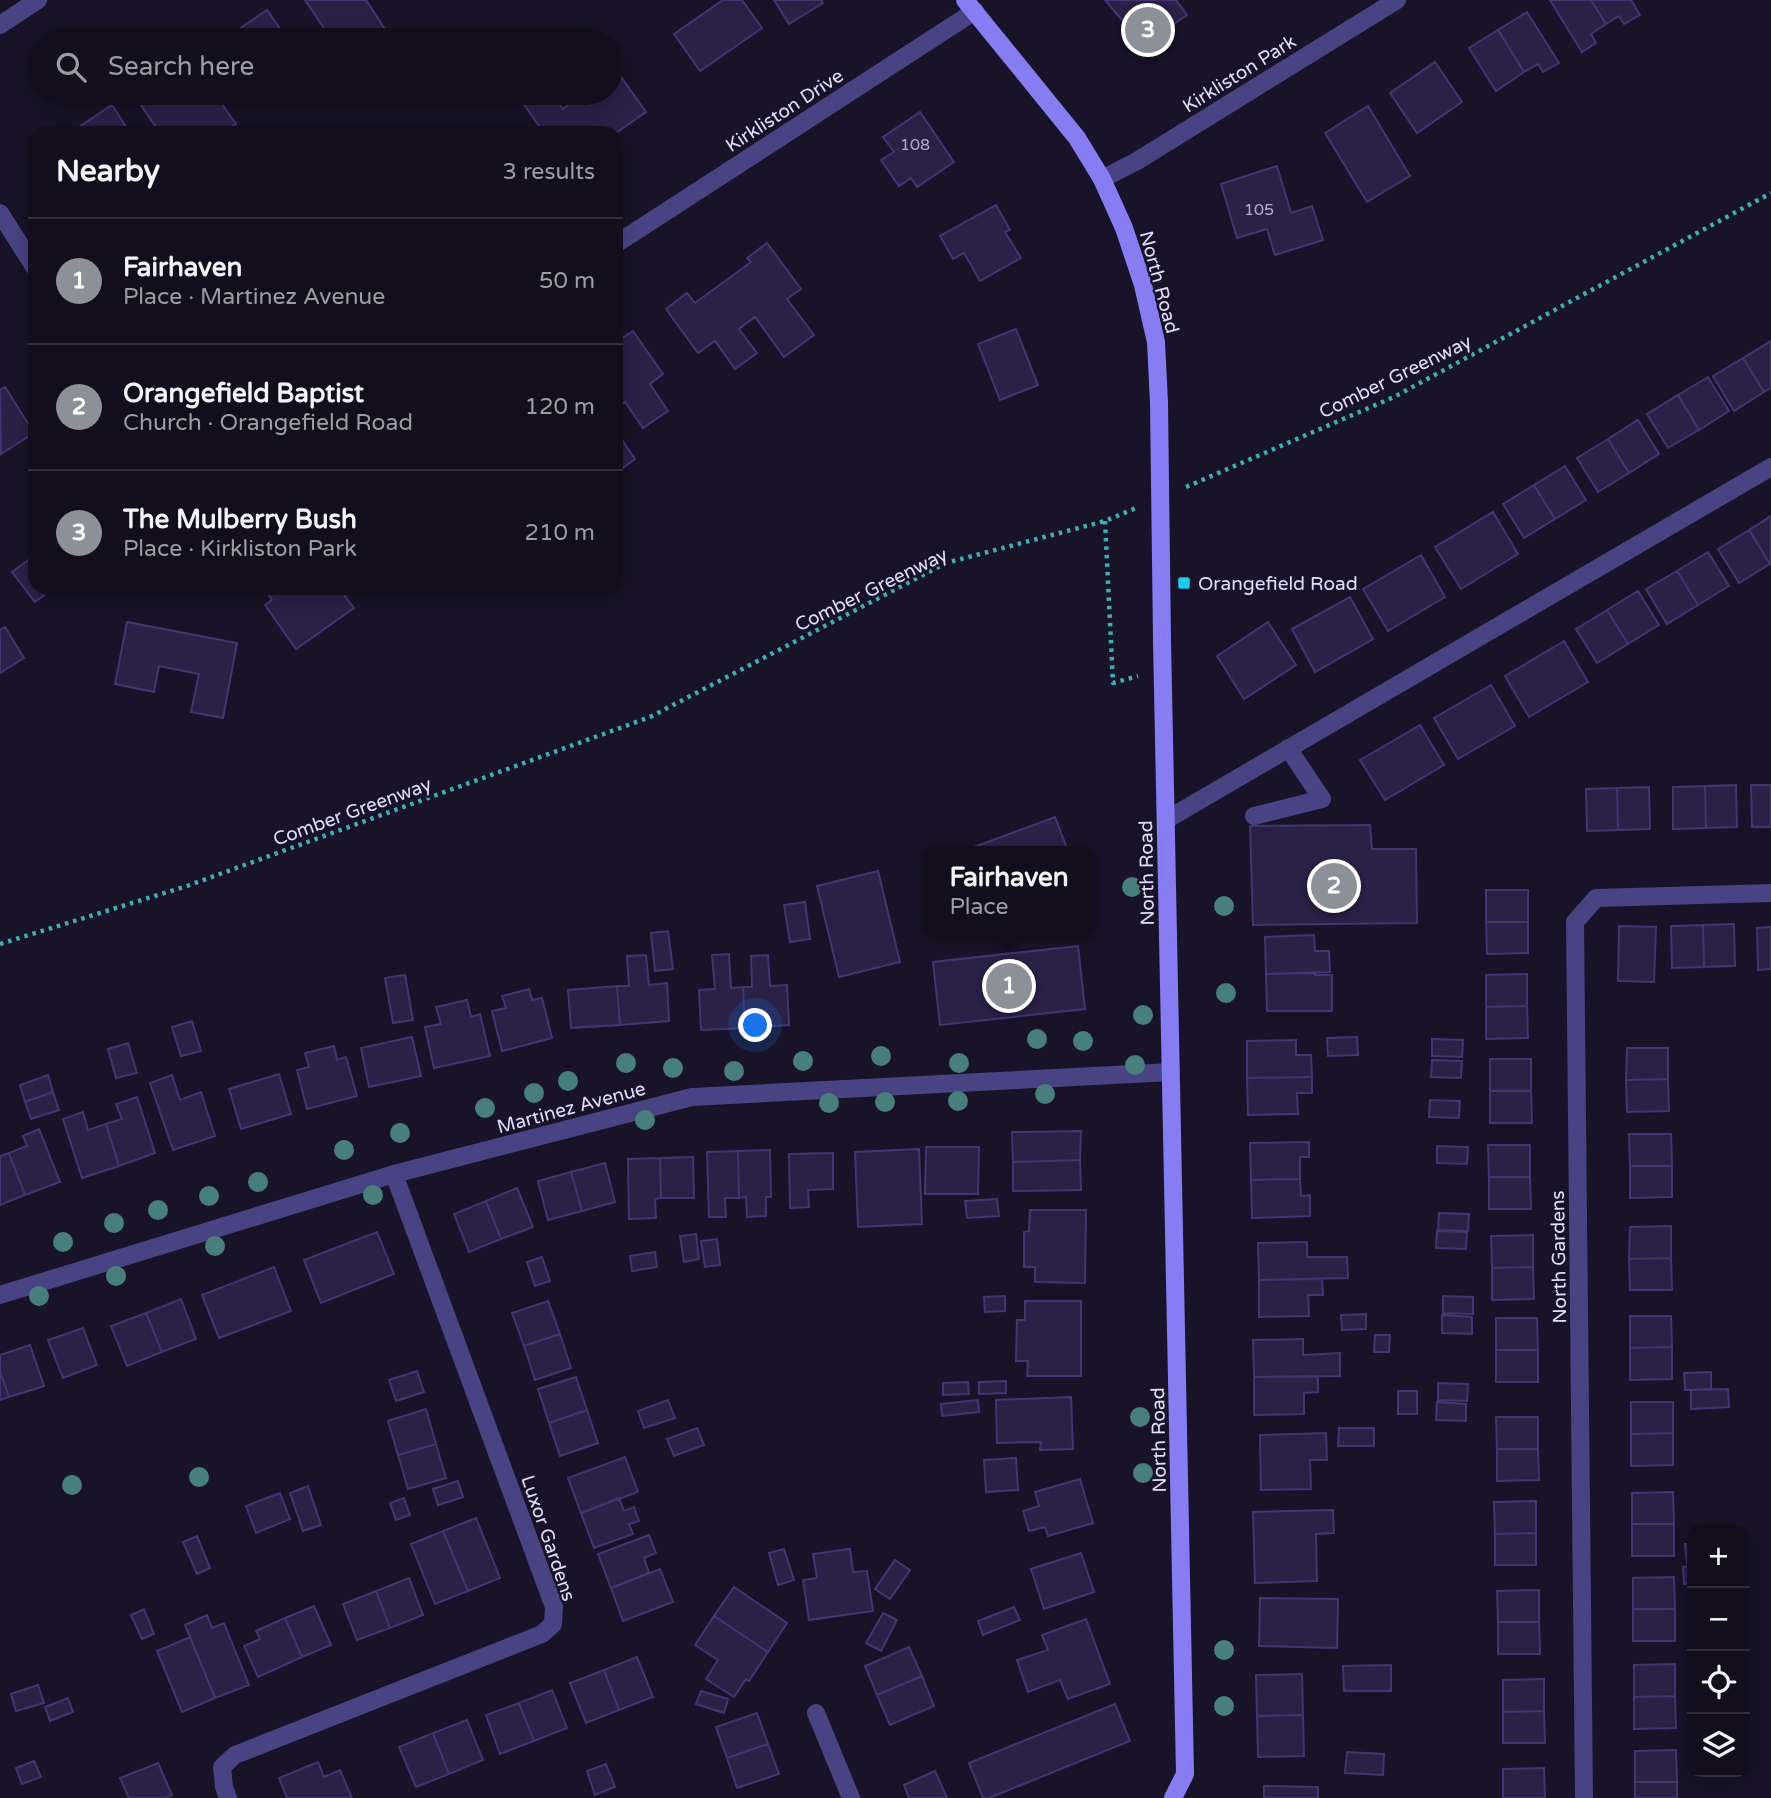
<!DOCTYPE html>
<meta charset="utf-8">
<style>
:root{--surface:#120e1e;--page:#1b1727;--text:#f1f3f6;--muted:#9c9ca4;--line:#312e3c;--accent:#8c9099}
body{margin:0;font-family:"Varela Round",sans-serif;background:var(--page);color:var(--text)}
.controls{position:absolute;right:21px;bottom:21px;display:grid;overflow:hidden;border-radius:14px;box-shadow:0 4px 18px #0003}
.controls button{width:63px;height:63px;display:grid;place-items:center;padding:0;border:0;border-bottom:2px solid var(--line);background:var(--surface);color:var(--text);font:35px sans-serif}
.you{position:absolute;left:756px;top:1026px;width:24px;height:24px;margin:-18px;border:5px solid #fff;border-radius:50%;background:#1a73e8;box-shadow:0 0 0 10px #1a73e833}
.badge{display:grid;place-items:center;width:46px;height:46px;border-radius:50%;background:var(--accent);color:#fff;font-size:23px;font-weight:700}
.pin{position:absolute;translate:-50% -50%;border:4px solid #fff;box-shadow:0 2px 7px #0006}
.popup{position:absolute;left:923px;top:846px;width:172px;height:91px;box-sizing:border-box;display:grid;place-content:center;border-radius:14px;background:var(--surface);filter:drop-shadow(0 2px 5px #0005);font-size:23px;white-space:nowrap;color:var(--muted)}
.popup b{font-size:26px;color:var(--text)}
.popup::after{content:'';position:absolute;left:50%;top:100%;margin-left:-14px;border:14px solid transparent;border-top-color:var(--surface)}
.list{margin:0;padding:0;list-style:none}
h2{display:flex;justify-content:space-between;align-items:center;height:91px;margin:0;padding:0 28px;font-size:30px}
h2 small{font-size:23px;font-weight:400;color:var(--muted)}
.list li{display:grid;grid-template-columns:46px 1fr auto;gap:21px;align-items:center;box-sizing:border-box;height:126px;padding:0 28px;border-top:2px solid var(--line)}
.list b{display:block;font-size:26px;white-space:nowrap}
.list p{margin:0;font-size:23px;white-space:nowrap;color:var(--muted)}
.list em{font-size:23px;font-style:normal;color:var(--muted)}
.icon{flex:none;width:38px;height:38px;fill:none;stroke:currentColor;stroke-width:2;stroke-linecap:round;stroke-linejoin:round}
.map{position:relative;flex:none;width:1771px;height:1798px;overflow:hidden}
.search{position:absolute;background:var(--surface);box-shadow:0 4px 18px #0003;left:28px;top:28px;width:595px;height:77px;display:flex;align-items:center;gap:18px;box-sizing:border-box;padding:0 24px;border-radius:38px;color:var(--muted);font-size:26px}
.panel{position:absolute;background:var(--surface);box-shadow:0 4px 18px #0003;left:28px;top:126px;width:595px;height:469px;border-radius:21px}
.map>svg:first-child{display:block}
</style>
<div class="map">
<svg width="1771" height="1798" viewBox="0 0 1771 1798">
<rect width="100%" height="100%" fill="#181328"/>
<!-- building -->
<path fill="#2a2147" stroke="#443571" stroke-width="2" d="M305 0H366L392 40H332Z
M723 0H742L762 28 700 71 674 34Z
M774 0H821L823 3 789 24Z
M1105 0H1176L1187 15 1143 45Z
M1550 0H1591L1606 24 1591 34 1596 43 1582 52Z
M1591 0H1631L1640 15 1624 24 1619 16 1606 24Z
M267 10 288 40H223Z
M1527 12 1559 63 1543 72 1538 64 1524 72 1498 30Z
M1498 30 1524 72 1496 91 1469 48Z
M1435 62 1462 102 1417 133 1390 93Z
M619 74 646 112 616 133H529L539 126 516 93H551L563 109 578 97 575 93H611V80Z
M143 93H214L236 124 223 133H160L136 98Z
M112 105 130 133H70Z
M1368 106 1410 176 1367 202 1325 133Z
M920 112 954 162 917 187 911 178 899 186 881 160 894 152 883 137Z
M1277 166 1291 213 1312 206 1323 240 1275 255 1267 229 1237 238 1221 184Z
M996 205 1010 230 1005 232 1021 258 980 281 964 253 953 259 940 236Z
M767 243 801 289 787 299 814 335 784 357 755 317 739 329 757 353 735 369 715 341 698 353 666 309 687 293 695 303 751 262 747 258Z
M1016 329 1038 385 1000 400 978 344Z
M633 331 663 374 650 384 668 411 643 428 625 402 616 409V352L619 350 616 348V342Z
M1771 341V388L1764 392 1743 358Z
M1743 358 1764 392 1734 411 1713 376Z
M1708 377 1729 411 1699 430 1678 395Z
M5 387 34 433 1 454 0 390Z
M1678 395 1699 430 1668 448 1647 414Z
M1638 420 1659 454 1629 473 1608 439Z
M616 431 635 459 616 473Z
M1608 439 1629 473 1598 492 1577 458Z
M1565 466 1586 500 1555 519 1534 485Z
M1534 485 1555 519 1524 538 1503 504Z
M1493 512 1518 554 1461 589 1435 547Z
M1771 516V563L1770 564 1749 530Z
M1749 530 1770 564 1739 583 1718 549Z
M1708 552 1729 586 1698 605 1677 571Z
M35 555V588H54L35 602 12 572Z
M1421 555 1445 597 1388 631 1363 589Z
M1677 571 1698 605 1667 624 1646 589Z
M264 588H339L354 608 296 649 265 605 272 600Z
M1638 591 1659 625 1628 644 1607 610Z
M1350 597 1373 639 1315 672 1292 629Z
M1607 610 1628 644 1597 663 1576 629Z
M127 622 237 643 223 718 191 712 199 674 159 666 154 692 115 684Z
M1268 622 1296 665 1244 699 1217 656Z
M5 627 24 658 0 673V630Z
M1564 641 1588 682 1529 717 1505 676Z
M1491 685 1515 726 1458 759 1434 718Z
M1420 725 1444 765 1385 800 1360 760Z
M1736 785 1737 827 1706 828 1705 786Z
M1751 785H1771V827H1752Z
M1705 786 1706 828 1673 829V787Z
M1649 787 1650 829 1618 830 1617 788Z
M1617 788 1618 830 1587 831 1586 789Z
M1055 817 1068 851H975L974 847Z
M1370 825 1372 849H1416L1417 923 1253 925 1250 826Z
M878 871 900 962 839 977 817 886Z
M1486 890H1528V922H1486Z
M805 902 810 939 790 942 784 905Z
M1486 922H1528V953L1487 954Z
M1734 924 1735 966 1704 967 1703 925Z
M1703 925 1704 967 1672 968 1671 926Z
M1619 926 1656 927 1654 982 1618 981Z
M1771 927V969L1758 970 1757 928Z
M668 931 673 969 655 971 651 933Z
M1314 935 1315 951H1329L1330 972 1266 974 1265 937Z
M1078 946 1085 1009 940 1025 933 962Z
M729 954 731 988 743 987 745 1028 701 1030 699 990 715 989 712 955Z
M646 955 649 985 667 983 669 1021 620 1025 617 986H629L627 956Z
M768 955 770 986 787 985 789 1025 745 1028 743 987H752L751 956Z
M1315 973V975H1332V1011H1267L1266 974Z
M1527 974V1006L1486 1007V975Z
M405 975 413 1020 393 1023 385 978Z
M617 986 620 1025 571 1028 568 990Z
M529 989 532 1000 542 998 552 1038 502 1051 492 1011 506 1008 502 996Z
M467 1000 471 1017 480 1014 490 1056 434 1068 425 1027 441 1024 436 1007Z
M1527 1006 1528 1038 1486 1039V1007Z
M192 1021 201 1051 181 1056 172 1027Z
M412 1037 421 1076 369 1087 361 1048Z
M1357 1037 1358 1055 1328 1056 1327 1038Z
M1432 1039 1463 1040 1462 1057 1432 1056Z
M1296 1040V1055H1311L1312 1077 1247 1078V1041Z
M128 1043 137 1073 116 1078 108 1049Z
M334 1046 337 1060 346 1057 357 1096 307 1109 297 1070 309 1067 305 1053Z
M1627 1048H1668V1079L1626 1080Z
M1490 1059H1531V1091H1490Z
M1432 1060 1462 1061 1461 1078 1431 1077Z
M279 1074 291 1114 241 1129 229 1089Z
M48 1075 53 1092 25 1102 20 1085Z
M172 1075 180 1100 201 1092 215 1136 173 1150 150 1083Z
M1312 1077V1093H1297L1298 1114 1248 1115 1247 1078Z
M1668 1079 1669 1111 1627 1112 1626 1080Z
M1490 1091H1531L1532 1123H1490Z
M53 1092 59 1110 31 1119 25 1102Z
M137 1097 155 1153 119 1166 106 1124 122 1119 116 1104Z
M1430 1100 1460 1101 1459 1118 1429 1117Z
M83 1112 88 1130 106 1124 119 1166 82 1178 63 1119Z
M39 1129 60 1182 25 1195 9 1153 27 1146 23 1136Z
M1081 1131 1080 1160 1013 1162 1012 1132Z
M1629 1134H1671L1672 1166H1630Z
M1309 1142V1157H1300V1179L1251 1180 1250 1143Z
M1488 1145H1530V1177H1489Z
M1437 1146 1468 1147 1467 1164 1437 1163Z
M926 1147H979L978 1194H925Z
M919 1149 922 1224 858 1227 855 1152Z
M770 1150 771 1197H766V1216L747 1217 746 1197 739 1198 738 1151Z
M738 1151 739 1198H725L726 1217H709L707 1152Z
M9 1153 25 1195 0 1205V1156Z
M833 1153V1189L808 1190 809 1207 790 1208 789 1154Z
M693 1157 694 1198H661L660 1158Z
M660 1158 661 1198 655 1199 656 1218 629 1219 628 1159Z
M1080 1160 1081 1190 1013 1191V1162Z
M605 1163 615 1202 582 1211 571 1172Z
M1630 1166H1672V1197L1630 1198Z
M571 1172 582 1211 548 1220 538 1181Z
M1489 1177H1530L1531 1209H1489Z
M1300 1179 1301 1196 1310 1195V1216L1252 1218 1251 1180Z
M517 1188 533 1227 501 1239 486 1201Z
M997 1199 999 1216 967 1218 965 1201Z
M486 1201 501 1239 469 1252 454 1214Z
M1030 1210H1086L1085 1283 1035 1282V1267H1024V1232L1029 1231Z
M1439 1213 1469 1214 1468 1231 1438 1230Z
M1671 1226V1258L1629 1259 1630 1227Z
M1437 1231 1467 1232 1466 1249 1436 1248Z
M377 1232 394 1274 321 1303 304 1260Z
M696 1234 699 1259 684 1262 680 1236Z
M1533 1235V1267L1492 1268 1491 1236Z
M717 1239 720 1265 705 1267 701 1241Z
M1307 1242V1257H1347L1348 1278 1259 1280 1258 1243Z
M655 1252 657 1267 632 1271 630 1256Z
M542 1257 550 1281 535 1286 527 1262Z
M1671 1258 1672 1290H1630L1629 1259Z
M274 1267 291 1311 219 1338 202 1295Z
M1533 1267 1534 1299 1492 1300V1268Z
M1322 1279 1323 1295H1308L1309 1316 1259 1317V1280Z
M1005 1296V1311L985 1312 984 1297Z
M1443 1296 1473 1297V1314L1443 1313Z
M181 1299 196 1339 162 1352 146 1313Z
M548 1301 560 1334 524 1346 512 1313Z
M1025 1301H1081V1376H1027L1028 1361H1016L1017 1320H1025Z
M146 1313 162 1352 127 1366 111 1326Z
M1366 1314V1329L1342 1330 1341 1315Z
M1442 1315 1472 1317V1334L1442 1333Z
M1630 1316H1671L1672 1347 1630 1348Z
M1496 1318H1537L1538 1350H1496Z
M83 1328 97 1365 63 1378 48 1340Z
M560 1334 571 1368 535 1380 524 1346Z
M1375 1335H1390L1389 1352H1374Z
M1303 1339V1355L1340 1353V1376L1254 1377 1253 1340Z
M30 1345 44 1386 9 1397 0 1371V1355Z
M1672 1347V1379L1630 1380V1348Z
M1496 1350H1538V1382H1496Z
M0 1371 9 1397 0 1400Z
M417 1371 424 1392 396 1401 389 1380Z
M1711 1372V1389L1685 1390 1684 1373Z
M1318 1376V1392L1304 1393V1414L1254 1415V1377Z
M576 1377 587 1410 549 1423 538 1389Z
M1006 1381V1393L979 1394V1382Z
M968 1382 969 1394 943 1395V1383Z
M1438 1383 1468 1384 1467 1401 1438 1400Z
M1728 1389 1729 1407 1691 1409V1390Z
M1398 1391H1417V1414H1398Z
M1071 1397 1073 1449 1040 1450 1041 1442 997 1443 996 1400Z
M668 1400 675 1418 644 1428 638 1411Z
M978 1400 979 1412 942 1416 941 1404Z
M1437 1402 1466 1404V1421L1436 1420Z
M1631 1402H1673V1433L1631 1434Z
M426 1409 436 1444 398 1455 388 1421Z
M587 1410 598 1443 560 1456 549 1423Z
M1496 1417H1538V1449H1497Z
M697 1428 704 1445 674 1456 667 1439Z
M1339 1428H1374V1446H1338Z
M1326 1433 1327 1460H1310L1311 1489 1261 1490 1260 1435Z
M1673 1433V1465L1631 1466V1434Z
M436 1444 446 1478 408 1489 398 1455Z
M1497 1449H1538L1539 1480 1497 1481Z
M625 1457 638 1492 581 1513 568 1478Z
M1016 1458 1018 1490 986 1492 984 1460Z
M1080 1479 1093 1523 1048 1536 1045 1527 1029 1531 1023 1511 1039 1506 1035 1492Z
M458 1481 463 1497 438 1505 433 1489Z
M308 1486 321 1525 303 1531 290 1493Z
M1673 1492 1674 1524H1632V1493Z
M280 1493 290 1519 256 1533 246 1506Z
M404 1498 410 1515 396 1520 390 1503Z
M619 1498 624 1511 634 1507 639 1521 629 1524 633 1534 594 1548 581 1513Z
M1536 1501V1533L1495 1534 1494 1502Z
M1333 1510 1334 1533 1316 1534 1317 1581 1255 1583 1253 1512Z
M476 1518 500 1578 468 1591 443 1531Z
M1632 1524H1674V1556H1632Z
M443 1531 468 1591 435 1604 411 1544Z
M1536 1533V1565H1495V1534Z
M649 1535 656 1553 644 1558 649 1573 611 1588 598 1554Z
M197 1536 210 1568 197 1574 183 1542Z
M1685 1544H1692V1563H1687Z
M784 1549 794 1580 778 1585 769 1553Z
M850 1549 853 1572 867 1571 873 1611 809 1620 803 1580 817 1578 813 1554Z
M1081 1553 1094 1592 1044 1609 1031 1569Z
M895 1560 910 1570 890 1599 875 1589Z
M1692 1566V1583L1684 1584 1683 1567Z
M660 1569 673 1602 623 1621 611 1588Z
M1674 1577 1675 1609H1633V1578Z
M409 1578 423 1615 390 1628 376 1591Z
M734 1587 787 1623 768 1652 714 1616Z
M1539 1590V1622H1498L1497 1591Z
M376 1591 390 1628 357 1640 343 1604Z
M1260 1598 1338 1599 1337 1648 1259 1646Z
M314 1606 331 1645 302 1657 285 1618Z
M1014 1607 1020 1620 983 1635 978 1621Z
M144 1609 154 1634 142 1639 131 1615Z
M1633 1609H1675V1641H1633Z
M883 1613 897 1620 881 1651 866 1643Z
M207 1615 212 1628 224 1623 249 1685 215 1698 185 1625Z
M714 1616 768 1652 749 1681 746 1679 734 1697 706 1679 718 1660 695 1645Z
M285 1618 302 1657 258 1677 244 1646 260 1639 256 1631Z
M1086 1619 1110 1684 1068 1699 1060 1680 1028 1692 1017 1660 1048 1650 1042 1635Z
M1498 1622H1539L1540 1654H1498Z
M1688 1634H1692V1670H1689Z
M190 1637 215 1698 182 1712 157 1651Z
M909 1647 922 1676 877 1695 865 1666Z
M637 1657 653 1697 619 1710 604 1670Z
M1675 1664V1696L1634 1697V1665Z
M1391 1665V1691H1344L1343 1666Z
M604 1670 619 1710 586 1723 570 1683Z
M1302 1674 1303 1715 1257 1716 1256 1675Z
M922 1676 934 1706 890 1725 877 1695Z
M1544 1679V1711L1503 1712V1680Z
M38 1685 44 1703 16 1711 11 1694Z
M552 1690 567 1728 534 1741 519 1703Z
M701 1691 728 1699 724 1713 696 1704Z
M1675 1696 1676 1728 1634 1729V1697Z
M68 1698 73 1712 50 1721 45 1707Z
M519 1703 534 1741 500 1754 486 1715Z
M1115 1704 1130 1741 989 1798H983L969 1763Z
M1544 1711 1545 1743H1503V1712Z
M757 1713 768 1744 727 1758 716 1727Z
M1303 1715 1304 1756 1258 1757 1257 1716Z
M467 1720 483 1760 449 1774 433 1733Z
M433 1733 449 1774 416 1787 399 1747Z
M768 1744 779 1774 737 1788 727 1758Z
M1676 1750 1677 1782H1635V1751Z
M1347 1752 1384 1754 1383 1775 1345 1773Z
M34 1761 41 1777 22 1784 16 1768Z
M318 1762 324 1777 340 1770 352 1798H287L279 1778Z
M158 1763 172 1795 166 1798H129L120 1778Z
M606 1764 615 1787 595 1795 587 1771Z
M1544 1768 1545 1798H1503V1769Z
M935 1771 947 1798H909L904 1785Z
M1635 1782H1677V1798H1635Z
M1264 1786 1318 1787V1798H1264Z"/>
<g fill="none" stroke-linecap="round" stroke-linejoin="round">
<!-- path -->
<path stroke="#3db0af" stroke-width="4.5" stroke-dasharray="3.5 5" stroke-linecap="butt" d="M1186 487 1394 397 1771 193
M1105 521 1113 683 1138 676
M0 944 187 886 650 717 946 563 1105 521 1136 508"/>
<!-- lane -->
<path stroke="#484382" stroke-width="18" d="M1254 816 1322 799 1288 748"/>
<!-- street -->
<path stroke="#484382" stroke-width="18" d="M0 25 38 0
M1102 179 1137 161 1397 0
M0 213 35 268
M616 244 975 11
M1166 820 1771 467
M0 1295 394 1174 692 1097 1171 1072
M816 1713 851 1798
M228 1798 224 1787 222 1767 235 1755 542 1634 553 1624 554 1607 394 1174
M1584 1798 1575 922 1596 898 1771 893"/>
<!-- secondary -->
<path stroke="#867df2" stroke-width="18" d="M965 0 1077 138 1102 179 1124 228 1143 285 1156 342 1159 403
M1162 640 1185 1774 1173 1798"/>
<!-- secondary-bridge -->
<path stroke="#867df2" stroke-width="18" d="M1159 403 1162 640"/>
</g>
<!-- trees -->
<g fill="#487e7c">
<circle cx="1132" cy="887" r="10"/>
<circle cx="1224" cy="906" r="10"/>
<circle cx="1226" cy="993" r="10"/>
<circle cx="1143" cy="1015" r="10"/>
<circle cx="1037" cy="1039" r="10"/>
<circle cx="1083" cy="1041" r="10"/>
<circle cx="881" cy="1056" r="10"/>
<circle cx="803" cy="1061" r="10"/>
<circle cx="626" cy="1063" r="10"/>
<circle cx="959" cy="1063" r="10"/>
<circle cx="1135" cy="1065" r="10"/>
<circle cx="673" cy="1068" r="10"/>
<circle cx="734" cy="1071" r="10"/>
<circle cx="568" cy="1081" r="10"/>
<circle cx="534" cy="1093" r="10"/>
<circle cx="1045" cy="1094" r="10"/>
<circle cx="958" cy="1101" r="10"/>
<circle cx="885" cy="1102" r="10"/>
<circle cx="829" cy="1103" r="10"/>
<circle cx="485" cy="1108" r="10"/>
<circle cx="645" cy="1120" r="10"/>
<circle cx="400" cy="1133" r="10"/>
<circle cx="344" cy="1150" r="10"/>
<circle cx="258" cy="1182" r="10"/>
<circle cx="373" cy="1195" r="10"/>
<circle cx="209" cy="1196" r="10"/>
<circle cx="158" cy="1210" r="10"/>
<circle cx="114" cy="1223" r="10"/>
<circle cx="63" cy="1242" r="10"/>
<circle cx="215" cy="1246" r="10"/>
<circle cx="116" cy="1276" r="10"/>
<circle cx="39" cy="1296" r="10"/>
<circle cx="1140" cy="1417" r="10"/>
<circle cx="1143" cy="1473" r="10"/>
<circle cx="199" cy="1477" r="10"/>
<circle cx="72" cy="1485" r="10"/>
<circle cx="1224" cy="1650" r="10"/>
<circle cx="1224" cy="1706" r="10"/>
</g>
<!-- markers -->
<rect fill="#1ccae9" stroke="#181328" stroke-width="2.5" x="1177" y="576" width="14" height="14" rx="3.5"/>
<g text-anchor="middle" stroke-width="5" stroke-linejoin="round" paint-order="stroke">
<!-- number labels -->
<g font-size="16" fill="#b4aecf">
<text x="915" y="150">108</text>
<text x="1259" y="215">105</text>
</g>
<!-- street labels -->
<g font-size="19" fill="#e2ddfc" stroke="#181328">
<text transform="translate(1239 73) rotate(-32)" y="7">Kirkliston Park</text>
<text transform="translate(784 110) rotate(-33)" y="7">Kirkliston Drive</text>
<text transform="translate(1160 282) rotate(75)" y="7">North Road</text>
<text transform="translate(1395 376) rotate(-26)" y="7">Comber Greenway</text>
<text transform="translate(871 589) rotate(-26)" y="7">Comber Greenway</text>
<text transform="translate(352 811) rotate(-20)" y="7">Comber Greenway</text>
<text transform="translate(1146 873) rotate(-91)" y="7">North Road</text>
<text transform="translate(571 1107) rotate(-15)" y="7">Martinez Avenue</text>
<text transform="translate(1558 1257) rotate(-91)" y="7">North Gardens</text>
<text transform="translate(1158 1440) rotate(-91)" y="7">North Road</text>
<text transform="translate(549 1538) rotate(71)" y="7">Luxor Gardens</text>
</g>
<!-- poi labels -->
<g font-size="19" fill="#e2ddfc" stroke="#181328" text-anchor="start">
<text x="1198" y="590">Orangefield Road</text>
</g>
</g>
</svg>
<div class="controls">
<button>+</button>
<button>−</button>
<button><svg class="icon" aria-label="locate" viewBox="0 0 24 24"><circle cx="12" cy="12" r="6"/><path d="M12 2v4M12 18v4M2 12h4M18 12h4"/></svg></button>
<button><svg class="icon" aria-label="layers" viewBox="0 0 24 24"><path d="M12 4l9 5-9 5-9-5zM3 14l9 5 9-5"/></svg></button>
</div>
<div class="you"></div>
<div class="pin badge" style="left:1009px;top:986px">1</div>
<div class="popup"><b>Fairhaven</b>Place</div>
<div class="pin badge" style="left:1334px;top:886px">2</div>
<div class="pin badge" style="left:1148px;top:30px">3</div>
<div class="search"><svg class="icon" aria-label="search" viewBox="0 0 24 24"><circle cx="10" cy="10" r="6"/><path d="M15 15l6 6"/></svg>Search here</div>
<section class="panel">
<h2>Nearby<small>3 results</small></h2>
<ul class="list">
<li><span class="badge">1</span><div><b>Fairhaven</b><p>Place · Martinez Avenue</p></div><em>50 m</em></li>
<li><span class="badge">2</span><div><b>Orangefield Baptist</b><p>Church · Orangefield Road</p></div><em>120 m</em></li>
<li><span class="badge">3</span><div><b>The Mulberry Bush</b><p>Place · Kirkliston Park</p></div><em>210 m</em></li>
</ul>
</section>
</div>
